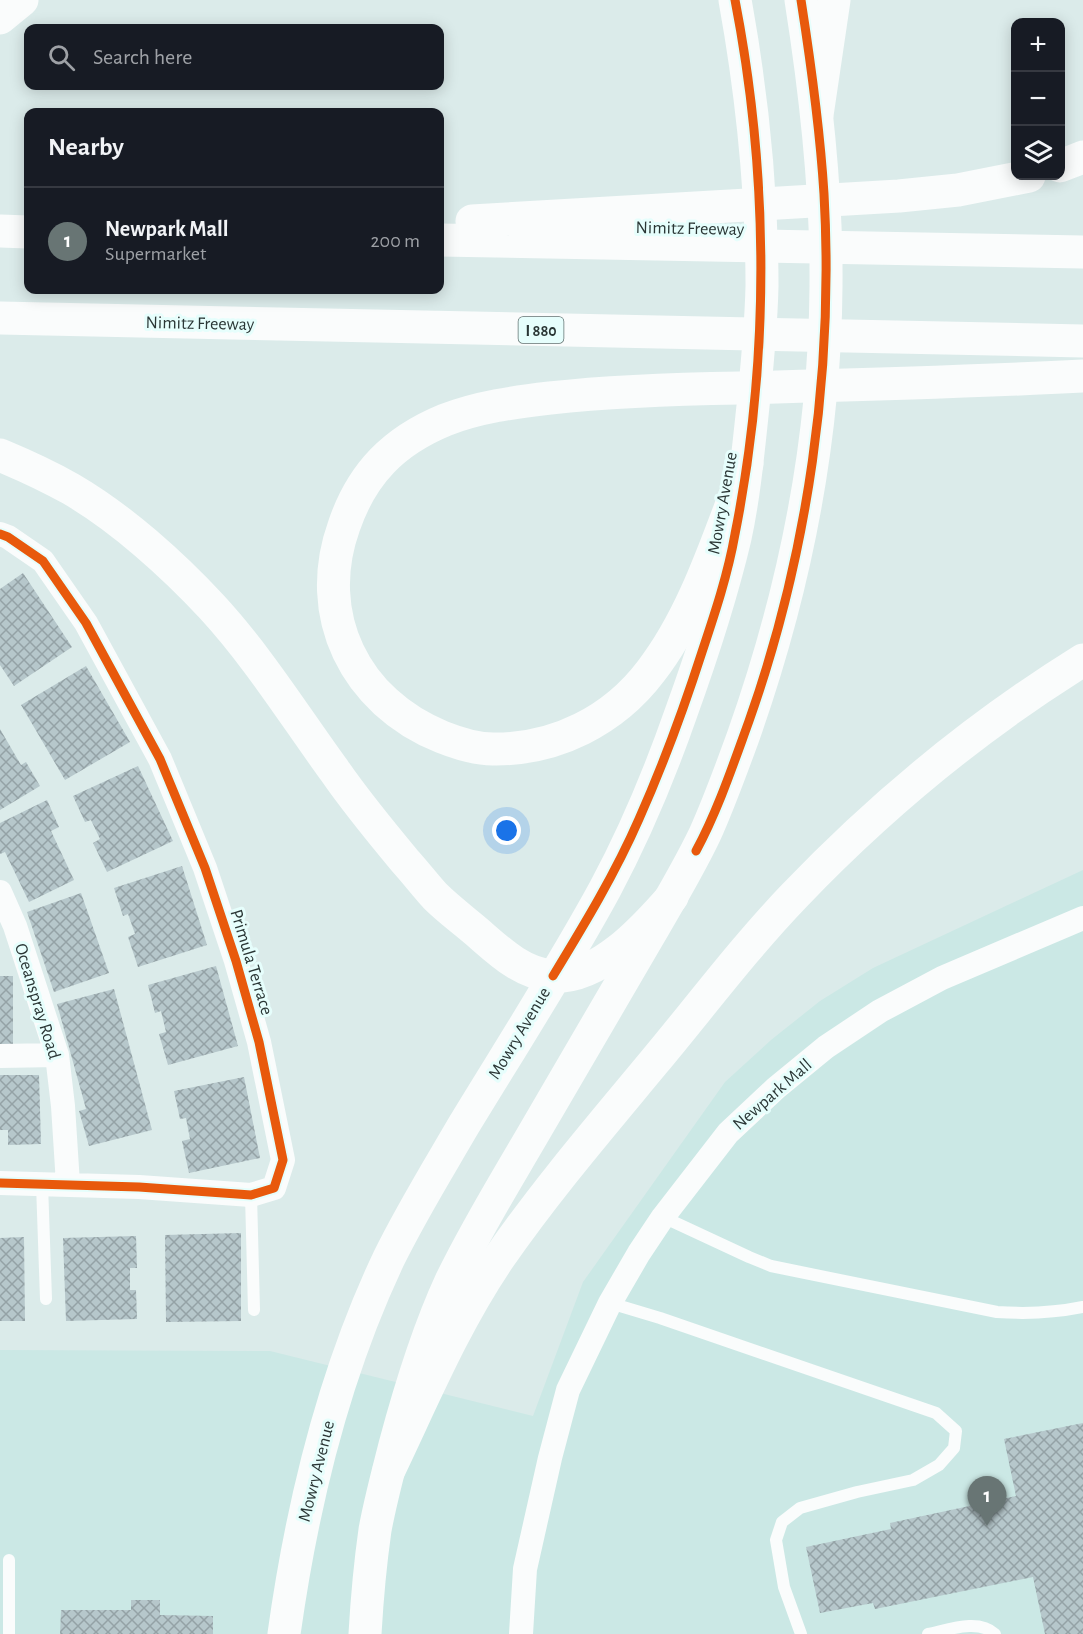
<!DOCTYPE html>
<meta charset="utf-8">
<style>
:root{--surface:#171b24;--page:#20242c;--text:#f1f3f6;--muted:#9ea1a6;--line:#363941;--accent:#687574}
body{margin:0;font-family:"Alegreya Sans",sans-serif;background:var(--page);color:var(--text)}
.controls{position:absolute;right:18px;top:18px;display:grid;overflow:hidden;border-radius:12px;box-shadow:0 3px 15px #0003}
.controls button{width:54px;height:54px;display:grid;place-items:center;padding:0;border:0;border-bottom:2px solid var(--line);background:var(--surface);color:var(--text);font:30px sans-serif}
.you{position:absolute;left:507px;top:831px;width:21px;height:21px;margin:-15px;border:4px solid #fff;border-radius:50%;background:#1a73e8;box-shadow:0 0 0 9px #1a73e833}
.badge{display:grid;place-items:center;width:39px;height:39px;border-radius:50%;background:var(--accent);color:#fff;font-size:20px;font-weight:700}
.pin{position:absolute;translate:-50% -50px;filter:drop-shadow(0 2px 3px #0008)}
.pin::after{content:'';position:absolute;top:32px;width:21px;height:18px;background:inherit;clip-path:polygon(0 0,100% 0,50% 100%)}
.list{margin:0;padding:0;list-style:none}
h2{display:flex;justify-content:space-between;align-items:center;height:78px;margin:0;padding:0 24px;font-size:26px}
h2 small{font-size:20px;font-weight:400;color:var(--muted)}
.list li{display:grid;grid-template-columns:39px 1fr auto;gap:18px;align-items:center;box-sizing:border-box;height:108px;padding:0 24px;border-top:2px solid var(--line)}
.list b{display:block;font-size:22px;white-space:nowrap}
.list p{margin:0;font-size:20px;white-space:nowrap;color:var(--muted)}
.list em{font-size:20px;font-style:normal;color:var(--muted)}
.icon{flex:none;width:33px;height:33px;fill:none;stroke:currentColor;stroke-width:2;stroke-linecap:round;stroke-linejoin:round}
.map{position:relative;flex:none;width:1083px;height:1634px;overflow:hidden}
.search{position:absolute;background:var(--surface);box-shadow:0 3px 15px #0003;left:24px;top:24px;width:420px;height:66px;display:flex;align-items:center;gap:15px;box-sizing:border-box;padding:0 21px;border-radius:12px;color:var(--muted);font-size:22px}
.panel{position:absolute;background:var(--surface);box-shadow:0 3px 15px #0003;left:24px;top:108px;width:420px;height:186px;border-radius:12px}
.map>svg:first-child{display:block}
</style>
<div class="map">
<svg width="1083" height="1634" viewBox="0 0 1083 1634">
<defs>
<pattern id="building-cross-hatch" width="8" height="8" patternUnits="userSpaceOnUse" patternTransform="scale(1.5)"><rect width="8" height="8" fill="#b6c7cb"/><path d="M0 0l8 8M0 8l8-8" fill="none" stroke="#94a2a6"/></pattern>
</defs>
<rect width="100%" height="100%" fill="#dbebea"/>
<!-- built -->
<path fill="#cbe8e5" d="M1083 870V1634H0V1350L270 1351 533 1416 583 1282 725 1082 771 1040 820 1001 873 968Z"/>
<!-- building -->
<path fill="url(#building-cross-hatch)" d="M23 573 72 647 14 686 0 665V589Z
M86 666 130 742 65 780 21 705Z
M0 729 21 765 26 762 40 786 0 810Z
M138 766 173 841 107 872 93 843 100 839 91 820 85 822 73 796Z
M47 800 59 827 51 831 74 880 29 902 5 852 0 854V823Z
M182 866 207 945 138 967 128 937 135 934 128 914 123 916 114 888Z
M81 893 109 973 54 992 27 912Z
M216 966 238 1046 168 1065 159 1034 166 1032 161 1011 155 1013 148 985Z
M0 976H13V1047H0Z
M114 989 152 1130 89 1146 79 1111 86 1109 57 1004Z
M0 1075H39L41 1144 8 1145V1130H0Z
M244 1077 260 1158 189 1173 182 1141 190 1139 186 1118 180 1119 174 1091Z
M241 1233V1321L166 1322 165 1235Z
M136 1236 137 1268H130V1290H136L137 1319 66 1321 63 1238Z
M24 1237 25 1321H0V1238Z
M1083 1423V1634H1045L1033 1577 875 1609 873 1603 820 1613 806 1547 891 1529 890 1523 1016 1496 1004 1439Z
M131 1600H160V1615L213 1616V1634H60L61 1610H131Z"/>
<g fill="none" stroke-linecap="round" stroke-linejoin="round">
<!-- lane -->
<path stroke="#fafcfc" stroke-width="12" d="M42 1184 46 1299
M251 1195 254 1310
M663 1217 749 1257 771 1266 997 1312C1026 1314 1054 1313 1083 1307
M610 1303 660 1318 936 1413 956 1431 954 1448 939 1465 913 1480 857 1492 800 1508 782 1522 776 1540 784 1587 801 1634
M9 1560V1634
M928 1634C948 1630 978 1618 995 1634"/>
<!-- street -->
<path stroke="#fafcfc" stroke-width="24" d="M0 534 8 537 43 561 86 623 160 759 205 868 236 961 259 1042 283 1160 274 1188 251 1195 139 1187 0 1183
M0 892 15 926 57 1055 63 1106 68 1184
M0 1056 57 1055
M521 1634 525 1569 550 1458 568 1390 610 1303 639 1253 663 1217 728 1133 776 1088 826 1047 880 1011 942 978 1083 918"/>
<!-- primary -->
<path stroke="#fafcfc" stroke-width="33" d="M284 1634C302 1505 333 1376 389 1258 411 1213 437 1171 462 1128 510 1049 561 970 605 889 635 833 660 773 681 713 702 655 721 597 735 538 743 501 747 463 751 425 756 379 761 333 762 286 762 191 752 94 735 0
M365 1634C367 1599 370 1565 375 1530 380 1502 388 1473 395 1445 410 1389 427 1333 451 1281 475 1231 504 1184 532 1136 567 1076 602 1016 637 956 660 916 685 876 705 834 719 803 731 770 743 737 794 593 825 439 826 286 827 190 816 95 801 0"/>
<!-- highway -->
<path stroke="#fafcfc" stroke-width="33" d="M0 18 22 0
M817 115 834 0
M1060 166 1083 157
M472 221 899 196 958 190 1029 176
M0 231 28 232
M440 240 1083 252
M0 318 1083 341
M0 455C24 465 48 476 71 489 121 518 173 565 212 607 258 657 294 715 334 770 356 802 380 831 405 861 415 872 425 885 435 896 448 909 463 920 477 932 499 951 521 973 552 976 598 980 644 929 672 897
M747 464C720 532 696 613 651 671 614 720 556 750 493 749 476 749 457 743 442 737 355 702 312 615 344 526 362 473 394 441 445 420 478 407 515 402 550 398 613 391 676 389 740 388 854 385 969 382 1083 376
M389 1470C423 1399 454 1324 499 1258 546 1190 601 1126 654 1062 700 1007 744 948 794 896 880 806 977 726 1083 660"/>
<!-- cycleway casing -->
<g stroke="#e6fefc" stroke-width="13">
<path id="cycleway" d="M0 534 8 537 43 561 86 623 160 759 205 868 236 961 259 1042 283 1160 274 1188 251 1195 139 1187 0 1183
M696 851C718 810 733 765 749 721 808 554 834 371 824 194 820 129 811 64 801 0
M553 976C584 925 615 874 639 819 663 765 684 708 702 652 715 613 728 574 735 534 770 359 769 175 735 0"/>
</g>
<!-- cycleway -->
<use href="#cycleway" stroke="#e8590c" stroke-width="9"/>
</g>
<g text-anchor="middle" stroke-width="6" stroke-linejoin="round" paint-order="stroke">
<!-- shield labels -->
<rect fill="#e6fefc" stroke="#627271" stroke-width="1.5" x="518.5" y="317" width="45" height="26" rx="4.5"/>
<g font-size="16" font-weight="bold" fill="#2a3635">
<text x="541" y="336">I 880</text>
</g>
<!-- street labels -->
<g font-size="18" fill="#2a3635" stroke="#e6fefc">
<text transform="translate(690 228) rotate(1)" y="6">Nimitz Freeway</text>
<text transform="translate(200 323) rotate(1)" y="6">Nimitz Freeway</text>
<text transform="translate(722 503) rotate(-80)" y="6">Mowry Avenue</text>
<text transform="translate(252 962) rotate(73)" y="6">Primula Terrace</text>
<text transform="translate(38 1001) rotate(73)" y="6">Oceanspray Road</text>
<text transform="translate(519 1033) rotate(-59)" y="6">Mowry Avenue</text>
<text transform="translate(772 1094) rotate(-41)" y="6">Newpark Mall</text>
<text transform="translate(316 1471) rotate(-76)" y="6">Mowry Avenue</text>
</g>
</g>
</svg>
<div class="controls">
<button>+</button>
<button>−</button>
<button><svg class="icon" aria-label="layers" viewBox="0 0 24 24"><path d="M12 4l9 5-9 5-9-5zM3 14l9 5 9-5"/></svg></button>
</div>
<div class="you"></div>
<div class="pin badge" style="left:987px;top:1526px">1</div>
<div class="search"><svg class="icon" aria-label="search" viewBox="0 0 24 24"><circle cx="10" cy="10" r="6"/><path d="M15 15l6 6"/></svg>Search here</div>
<section class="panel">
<h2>Nearby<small></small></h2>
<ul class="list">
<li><span class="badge">1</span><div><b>Newpark Mall</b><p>Supermarket</p></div><em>200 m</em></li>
</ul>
</section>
</div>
